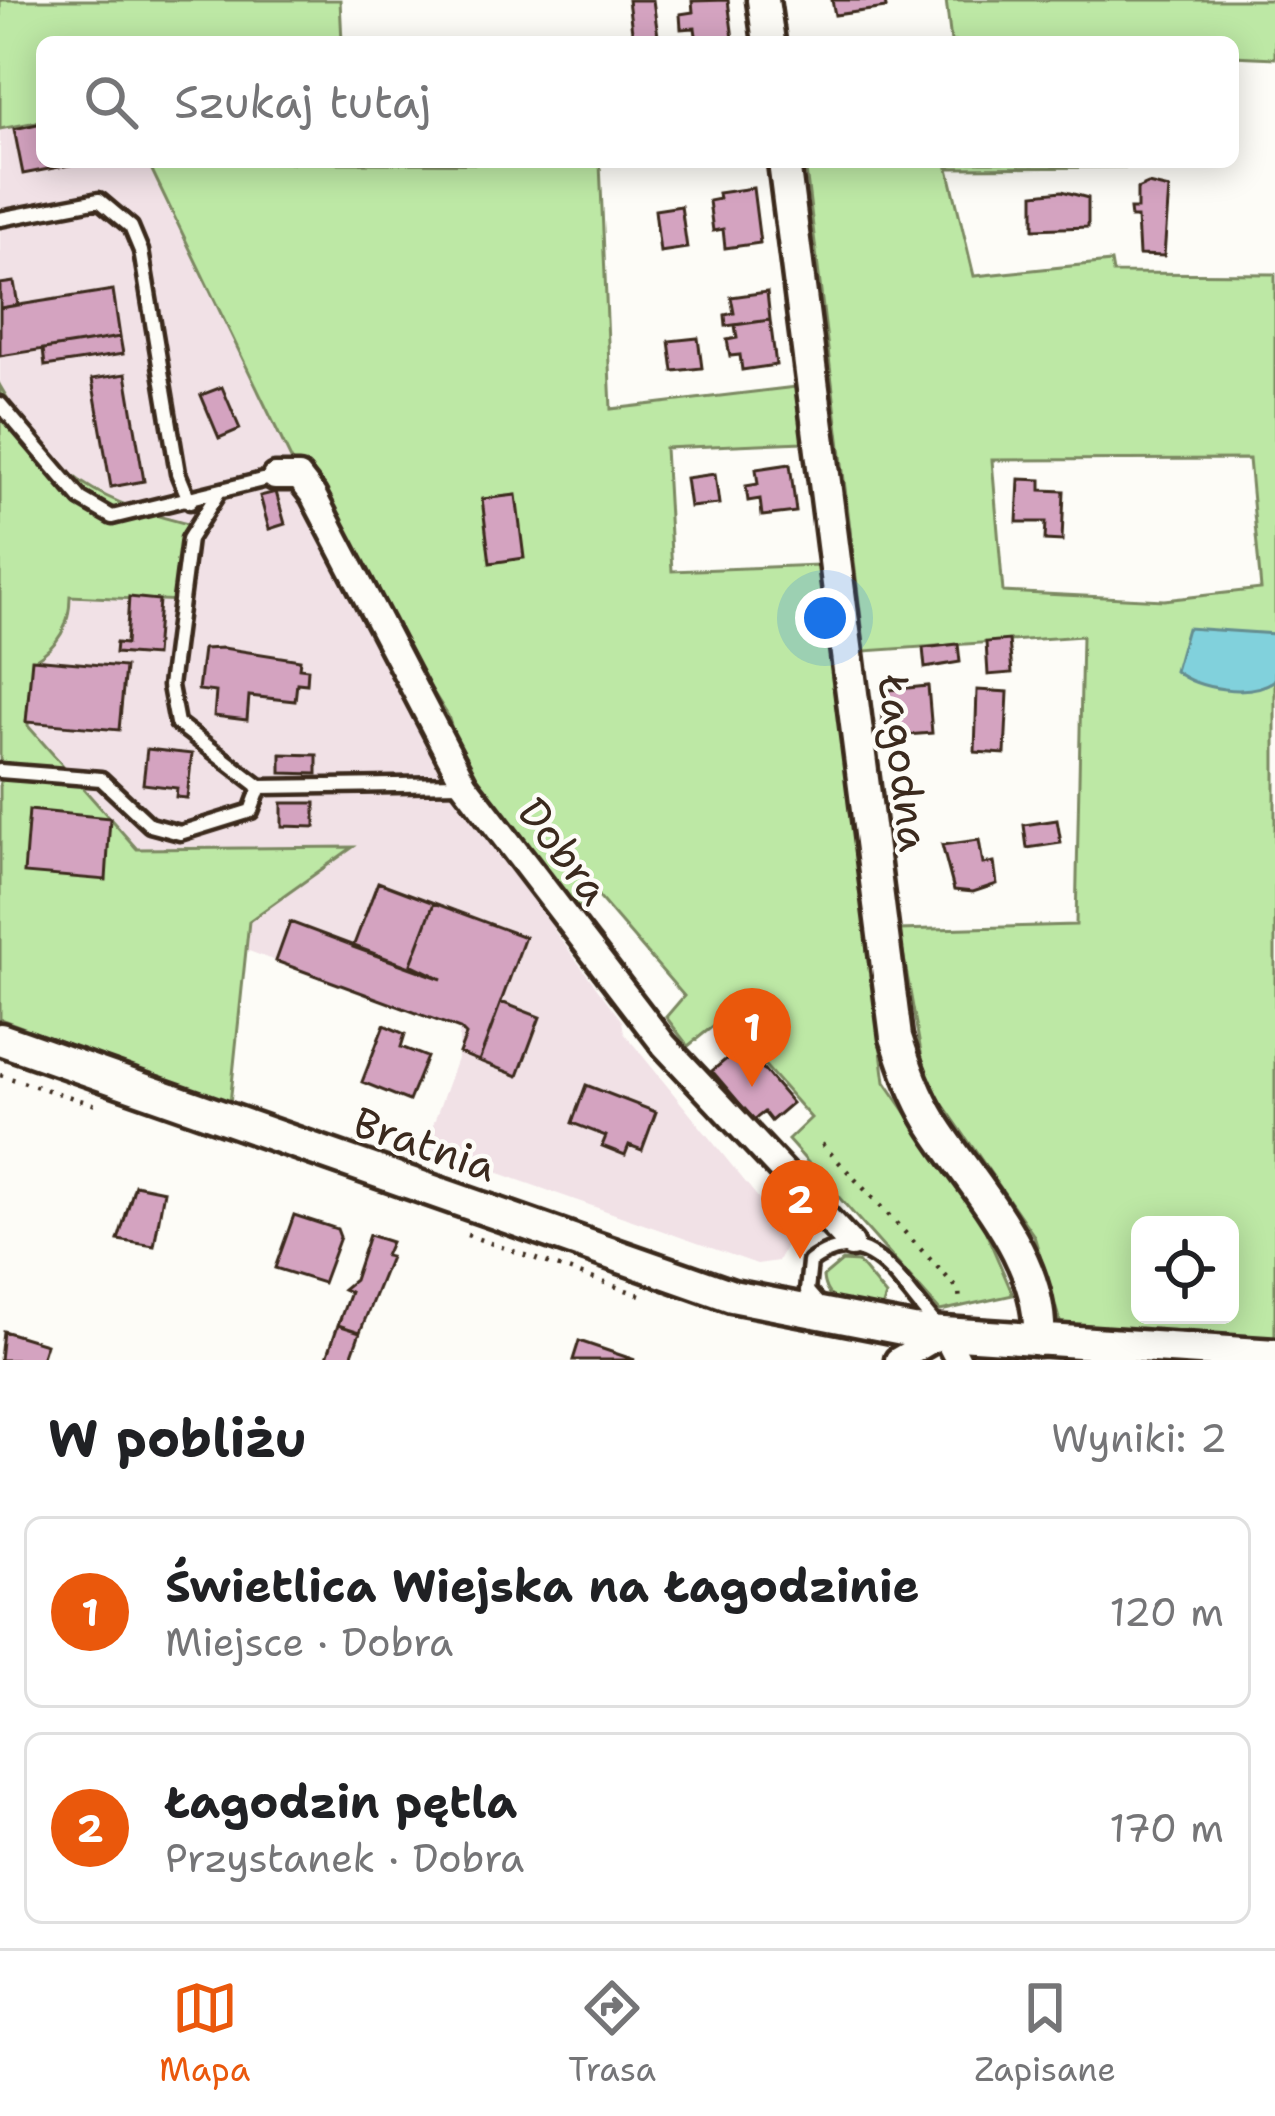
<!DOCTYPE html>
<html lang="pl">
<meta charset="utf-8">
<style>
:root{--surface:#fff;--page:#f6f6f6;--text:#202124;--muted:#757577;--line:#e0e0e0;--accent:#ea580c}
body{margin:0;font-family:"Shantell Sans",sans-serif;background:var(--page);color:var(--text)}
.controls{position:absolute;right:36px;bottom:36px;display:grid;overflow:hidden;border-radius:18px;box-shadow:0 6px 30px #0003}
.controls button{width:108px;height:108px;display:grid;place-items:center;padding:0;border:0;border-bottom:3px solid var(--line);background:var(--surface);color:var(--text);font:60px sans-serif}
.you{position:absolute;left:825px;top:618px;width:42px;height:42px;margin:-30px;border:9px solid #fff;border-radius:50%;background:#1a73e8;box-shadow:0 0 0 18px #1a73e833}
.badge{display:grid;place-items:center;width:78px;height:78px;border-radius:50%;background:var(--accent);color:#fff;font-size:39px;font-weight:700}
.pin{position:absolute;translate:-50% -99px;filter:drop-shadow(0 3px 6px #0008)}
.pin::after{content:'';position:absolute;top:63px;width:42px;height:36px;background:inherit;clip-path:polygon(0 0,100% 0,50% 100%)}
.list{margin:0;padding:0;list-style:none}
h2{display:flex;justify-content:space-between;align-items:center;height:156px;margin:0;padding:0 48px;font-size:51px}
h2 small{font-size:39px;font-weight:400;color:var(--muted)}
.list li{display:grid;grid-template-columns:78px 1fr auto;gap:36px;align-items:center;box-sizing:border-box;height:192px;margin:0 24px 24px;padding:0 24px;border:3px solid var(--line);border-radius:18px}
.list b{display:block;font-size:45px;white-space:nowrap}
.list p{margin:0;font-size:39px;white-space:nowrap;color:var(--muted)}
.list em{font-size:39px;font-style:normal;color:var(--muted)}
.icon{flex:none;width:66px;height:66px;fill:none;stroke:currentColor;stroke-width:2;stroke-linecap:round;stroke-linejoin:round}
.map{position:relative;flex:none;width:1275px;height:1360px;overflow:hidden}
.search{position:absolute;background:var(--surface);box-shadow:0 6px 30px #0003;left:36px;right:36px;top:36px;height:132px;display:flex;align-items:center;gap:30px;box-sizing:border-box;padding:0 42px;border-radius:18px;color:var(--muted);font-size:45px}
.sheet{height:588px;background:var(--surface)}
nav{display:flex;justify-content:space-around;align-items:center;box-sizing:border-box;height:168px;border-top:3px solid var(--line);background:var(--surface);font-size:33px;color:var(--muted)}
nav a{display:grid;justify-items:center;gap:6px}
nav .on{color:var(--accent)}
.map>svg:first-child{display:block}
</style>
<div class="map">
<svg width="1275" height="1360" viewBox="0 0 1275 1360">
<rect width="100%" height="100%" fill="#fdfcf7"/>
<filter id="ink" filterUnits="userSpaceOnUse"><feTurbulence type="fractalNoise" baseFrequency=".00833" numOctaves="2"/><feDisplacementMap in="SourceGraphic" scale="24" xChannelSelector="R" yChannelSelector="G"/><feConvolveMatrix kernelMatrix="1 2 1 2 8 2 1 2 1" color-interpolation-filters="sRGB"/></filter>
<g filter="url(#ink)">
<!-- built -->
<path fill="#f1e1e6" d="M42 121V162H148L303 484 448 716 462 762 574 911 553 929 622 1021 624 1033 790 1237 778 1261 757 1264 425 1147 459 1053V1029L246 950 249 921 351 848 137 849 28 726 33 658 70 596 181 601 180 568 199 526 123 509 79 483 21 424 0 386V129Z"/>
<!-- green -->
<path fill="#bde8a5" stroke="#7c8962" stroke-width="3" fill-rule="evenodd" d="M0 0H340L342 42H42V121L0 129Z
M946 0H1275V58L1233 56V42H951Z
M148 162 600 164 611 409 796 387 803 442 665 448 672 571 818 565 885 1082 982 1223 1013 1295 940 1311 788 1140 811 1118 723 1018 688 1046 666 1017 684 996 597 895 574 911 462 762 448 716 303 484Z
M805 162H1141V167L948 168 974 276 1111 262 1113 273 1275 274V1339L1061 1325 1034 1236 926 1080 899 930 1076 925C1078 828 1080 734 1082 636L865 651ZM1249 459 1261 589 1164 600 1003 592 992 460ZM1140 1225H1230V1315H1140Z
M0 386C53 479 99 503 200 527L180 568 182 601 70 596C70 626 59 645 33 661L28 726 137 849 353 847 249 921 230 1104 0 1019Z
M842 1261 858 1262 886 1296 881 1311C855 1306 826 1308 823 1277Z"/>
<!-- water -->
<path fill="#81d1dc" stroke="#658e90" stroke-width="3" d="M1187 628 1275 634V680C1250 698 1198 689 1175 671Z"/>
<!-- building -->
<path fill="#d4a3c0" stroke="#3b2a1e" stroke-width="3" d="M628 0H653L658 36 633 39Z
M728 0 733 39 697 42 695 28 681 29 680 14 693 12 692 1Z
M832 0H885L886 8 835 15Z
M42 123V162H85L23 174 14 129Z
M1148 184 1169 189 1164 256 1139 255 1137 218H1131L1130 209H1137V189Z
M753 188 760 243 725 248 723 229 713 231 709 201 719 199 718 193Z
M1062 191 1088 198V227L1034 229V194Z
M681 206 687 248 660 252 655 210Z
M14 282 18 305 0 308V284Z
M113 290 120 337 0 356V308Z
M767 292 770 320 726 326 725 315 734 313 731 297Z
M770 320 776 365 742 370 740 355 730 356 727 340 737 338 735 325Z
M120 337 123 354 45 366 43 349Z
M698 338 702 368 673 371 669 341Z
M126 374 144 481 111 487 92 379Z
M222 387 240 429 219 438 201 395Z
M790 464 796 512 762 516 760 499 748 501 746 486 758 484 756 469Z
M715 474 719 504 690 507 686 478Z
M1019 479 1041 480V490L1064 491 1062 541 1045 540 1046 522H1017Z
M276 492 285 524 269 529 260 496Z
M516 495 524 558 490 563 482 499Z
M129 597 159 600 155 656 115 653 116 643 126 644Z
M1009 640 1012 673 988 675 986 642Z
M958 644 960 662 925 668 923 648Z
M223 648 300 660 299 668 308 669 307 684 297 683 295 701 249 696 247 720 214 716 216 692 198 690 203 649Z
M32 659 125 667 119 730 26 722Z
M928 686 932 733 893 736 891 720H882L881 707 890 706 888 690Z
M977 690 1008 692 1005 754 975 752Z
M147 749 192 754 187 798 176 797 177 788 143 784Z
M281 754 317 755V774L281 773Z
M282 803H315V827L282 826Z
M29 810 110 818 106 880 24 873Z
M1057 820 1061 843 1027 848 1024 825Z
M979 840 983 864 994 862 997 884 973 892 954 890 942 845Z
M378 882 434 903 411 964 442 979 353 947Z
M434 903 525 937 479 1061 459 1053 466 1035 460 1029 276 961 290 922 442 979 411 964Z
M501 1002 540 1017 518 1076 479 1061Z
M384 1025 405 1034 401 1047 427 1057 409 1101 362 1082Z
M743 1045 792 1103 771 1121 764 1112 754 1120 712 1071Z
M586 1085 656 1112 642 1150 629 1145 625 1155 602 1146 606 1136 572 1123Z
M135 1185 164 1191 154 1246 118 1240Z
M294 1215 337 1229 340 1237 323 1283 275 1268Z
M369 1235 391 1242 385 1256 390 1257 360 1332 338 1325 350 1292 343 1289 354 1280Z
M338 1325 360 1332 350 1360H326Z
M3 1331 46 1344 41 1360H0Z
M579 1341 635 1360H573Z"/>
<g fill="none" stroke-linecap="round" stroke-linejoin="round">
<!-- service casing -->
<g stroke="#3b2a1e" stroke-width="21">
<path id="service" d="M0 219 99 200 131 227 141 251 178 473 190 502
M0 404 81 499 112 517 275 477
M218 493 189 539 170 686 177 723 260 787 463 784
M0 771 101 779 150 825 180 833 251 811 260 787
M820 1306 807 1291 810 1262C870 1218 900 1286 939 1328"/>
</g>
<!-- minor casing -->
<g stroke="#3b2a1e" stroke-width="33">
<path id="minor" d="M275 477H299L313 495 464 784 664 1045 851 1244
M898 1360 944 1333 958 1360"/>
</g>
<!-- tertiary casing -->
<g stroke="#3b2a1e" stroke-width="39">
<path id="tertiary" d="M763 0 769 42
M784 162 896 1037C906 1068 916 1096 933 1124 975 1190 1044 1258 1039 1340
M0 1039 732 1296 913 1331 1275 1355"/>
</g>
<!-- path -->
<path stroke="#3b2a1e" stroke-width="4.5" stroke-dasharray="3 9" stroke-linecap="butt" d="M0 1075 99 1106
M822 1144 959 1290 960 1305
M467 1235 643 1296"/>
<!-- service -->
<use href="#service" stroke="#fdfcf7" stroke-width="12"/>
<!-- minor -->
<use href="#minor" stroke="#fdfcf7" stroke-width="24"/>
<!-- tertiary -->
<use href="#tertiary" stroke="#fdfcf7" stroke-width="30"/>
</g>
</g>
<g text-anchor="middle" stroke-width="9" stroke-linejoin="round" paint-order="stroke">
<!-- street labels -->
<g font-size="42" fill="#3b2a1e" stroke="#fdfcf7">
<text transform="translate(904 763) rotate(83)" y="15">Łagodna</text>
<text transform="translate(564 851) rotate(53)" y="15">Dobra</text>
<text transform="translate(425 1144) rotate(19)" y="15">Bratnia</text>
</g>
</g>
</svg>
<div class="controls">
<button><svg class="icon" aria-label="locate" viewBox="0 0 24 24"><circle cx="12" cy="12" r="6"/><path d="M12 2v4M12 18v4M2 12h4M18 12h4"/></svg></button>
</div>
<div class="you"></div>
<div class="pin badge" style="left:752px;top:1087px">1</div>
<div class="pin badge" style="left:800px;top:1259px">2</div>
<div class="search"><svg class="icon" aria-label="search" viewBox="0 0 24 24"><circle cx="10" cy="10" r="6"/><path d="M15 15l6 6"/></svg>Szukaj tutaj</div>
</div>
<section class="sheet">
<h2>W pobliżu<small>Wyniki: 2</small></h2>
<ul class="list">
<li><span class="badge">1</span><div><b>Świetlica Wiejska na Łagodzinie</b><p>Miejsce · Dobra</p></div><em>120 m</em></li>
<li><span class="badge">2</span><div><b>Łagodzin pętla</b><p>Przystanek · Dobra</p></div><em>170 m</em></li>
</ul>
</section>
<nav>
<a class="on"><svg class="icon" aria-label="map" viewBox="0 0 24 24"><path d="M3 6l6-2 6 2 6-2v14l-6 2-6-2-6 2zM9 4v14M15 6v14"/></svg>Mapa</a>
<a><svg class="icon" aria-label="directions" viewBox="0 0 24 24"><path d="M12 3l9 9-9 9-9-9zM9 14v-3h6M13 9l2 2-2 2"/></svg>Trasa</a>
<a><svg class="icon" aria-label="saved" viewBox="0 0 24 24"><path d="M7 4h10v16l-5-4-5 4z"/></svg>Zapisane</a>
</nav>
